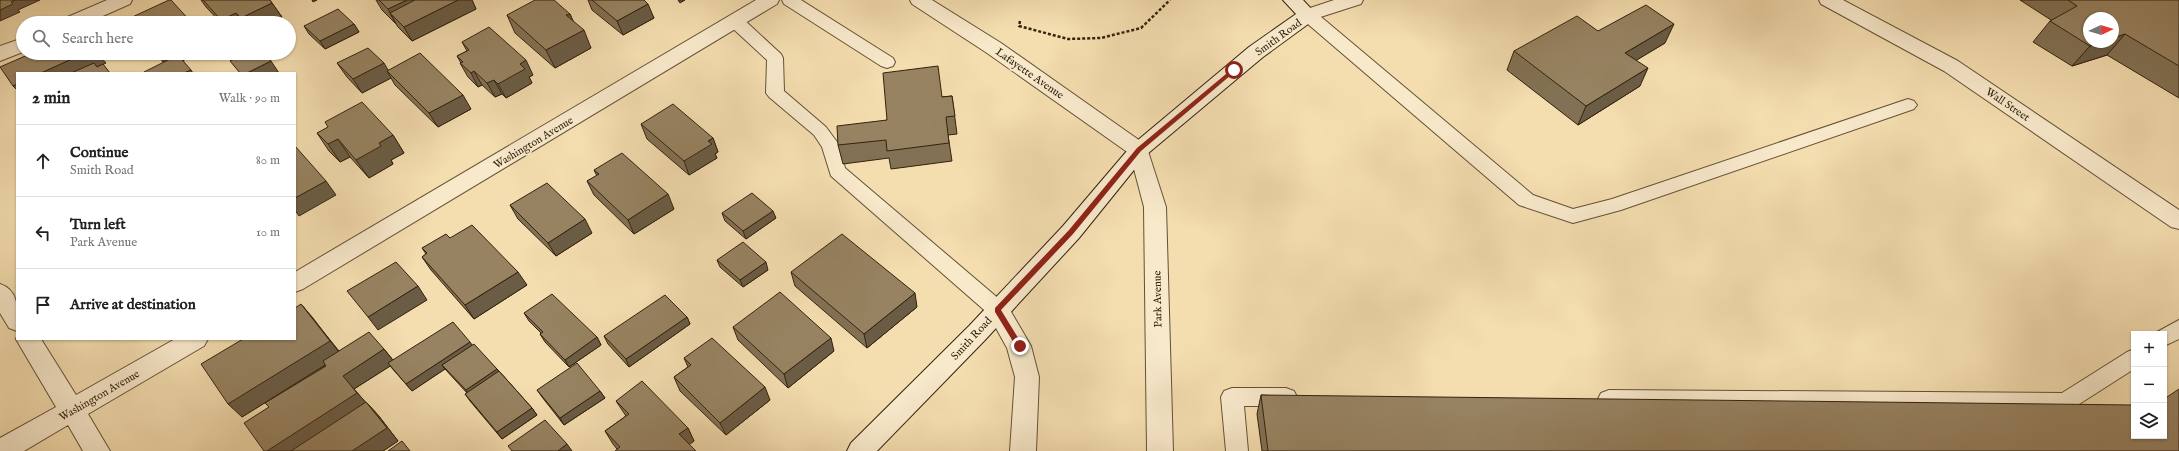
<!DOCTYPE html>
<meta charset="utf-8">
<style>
:root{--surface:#fff;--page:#f6f6f6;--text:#202124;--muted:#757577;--line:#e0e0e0}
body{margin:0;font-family:"IM FELL English",serif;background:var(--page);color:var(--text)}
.controls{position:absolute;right:12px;bottom:12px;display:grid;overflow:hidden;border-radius:0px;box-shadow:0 1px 3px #0004}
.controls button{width:36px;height:36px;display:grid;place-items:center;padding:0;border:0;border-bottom:1px solid var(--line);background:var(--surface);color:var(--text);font:20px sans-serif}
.compass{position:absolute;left:2083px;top:12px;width:36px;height:36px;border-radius:50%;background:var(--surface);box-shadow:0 1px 3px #0004;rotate:86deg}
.stop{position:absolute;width:12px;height:12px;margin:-9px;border:3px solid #8f2418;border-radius:50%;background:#fff}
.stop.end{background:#8f2418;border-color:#fff;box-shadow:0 1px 4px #0008}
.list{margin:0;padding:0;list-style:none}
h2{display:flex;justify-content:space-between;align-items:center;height:52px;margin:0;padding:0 16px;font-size:17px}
h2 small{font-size:13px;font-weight:400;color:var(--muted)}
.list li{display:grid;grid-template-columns:26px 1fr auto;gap:12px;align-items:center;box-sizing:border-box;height:72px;padding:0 16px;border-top:1px solid var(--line)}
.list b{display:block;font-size:15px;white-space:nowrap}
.list p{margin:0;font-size:13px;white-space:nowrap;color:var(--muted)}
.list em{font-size:13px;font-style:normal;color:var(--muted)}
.icon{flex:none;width:22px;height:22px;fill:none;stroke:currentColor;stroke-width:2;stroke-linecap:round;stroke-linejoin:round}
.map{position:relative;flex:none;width:2179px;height:451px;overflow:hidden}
.search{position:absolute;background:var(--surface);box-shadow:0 1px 3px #0004;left:16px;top:16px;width:280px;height:44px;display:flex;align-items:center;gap:10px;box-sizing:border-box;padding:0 14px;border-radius:22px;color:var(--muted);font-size:15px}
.panel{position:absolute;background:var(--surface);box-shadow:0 1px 3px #0004;left:16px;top:72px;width:280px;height:268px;border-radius:0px}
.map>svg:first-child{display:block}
</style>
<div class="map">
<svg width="2179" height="451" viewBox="0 0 2179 451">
<rect width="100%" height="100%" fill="#f4ddaf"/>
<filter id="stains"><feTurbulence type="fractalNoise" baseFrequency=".005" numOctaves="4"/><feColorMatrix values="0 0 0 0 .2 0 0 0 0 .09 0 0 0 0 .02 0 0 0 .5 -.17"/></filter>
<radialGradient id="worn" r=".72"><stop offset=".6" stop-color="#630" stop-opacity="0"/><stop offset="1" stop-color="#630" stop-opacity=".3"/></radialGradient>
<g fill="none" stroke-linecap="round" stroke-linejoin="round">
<!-- service casing -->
<g stroke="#635136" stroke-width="2">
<path id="service" d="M782 0H801L893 58 895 62 893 66 887 68 881 66 784 4Z
M1308 10 1314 11 1533 195 1573 209 1612 199 1902 101 1908 99 1914 101 1917 105 1914 109 1621 210 1573 223 1519 205 1302 19 1300 15 1302 11Z
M735 16 741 17 781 54 783 58 784 91 826 127 840 146 845 168 1005 304 1008 310 1005 316 998 318 991 316 831 176 822 147 814 135 769 97 766 93 767 60 729 25 727 21 729 17Z
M2179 320V339L2164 346V334H2156L2157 332Z
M2134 349V369L2073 408 2065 411 1609 408 1601 405 1598 399 1601 393 1609 390 2062 393 2127 352Z
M1232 388H1286L1294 391 1297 397 1294 403 1286 406H1244L1248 451H1226L1221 397 1224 391Z"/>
</g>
<!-- minor casing -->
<g stroke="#635136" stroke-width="2">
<path id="minor" d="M107 0H132L130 4 87 23H61L63 19Z
M756 0H779L777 4 303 289 295 292V272Z
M910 0H932L1001 43 1146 145 1166 207 1173 451H1147L1144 207 1130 154 987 53 912 4Z
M1334 0H1363L1361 4 1308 21 1301 19 1299 15 1301 11Z
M1819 0H1843L1958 61 2179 210V229L2171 227 1944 71 1821 4Z
M23 38V52L0 61V46Z
M0 284C21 291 17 313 17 331L9 328 0 313Z
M998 301 1006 303 1031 346 1039 377 1036 451H1010L1015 377 1007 348 986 310 990 303Z
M17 337V339H41L76 395 175 339H208L204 346 88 414 110 451H83L68 425 24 451H0V438L56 407 20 346 16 339Z"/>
</g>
<!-- secondary casing -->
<g stroke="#33220e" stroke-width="2">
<path id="secondary" d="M1283 0H1303L1317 15 1315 19 1263 57 1146 155 1079 238 985 340 877 451H847L851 443 969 326 1063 226 1132 145 1249 47 1296 14Z"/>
</g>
<!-- path -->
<path stroke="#33220e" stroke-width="2.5" stroke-dasharray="3 2" stroke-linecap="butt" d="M1020 21 1019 26 1068 39 1101 38 1141 28 1170 0"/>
<!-- service -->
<use href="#service" fill="#f8e9cb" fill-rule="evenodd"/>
<!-- minor -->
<use href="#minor" fill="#f8e9cb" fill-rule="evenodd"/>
<!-- secondary -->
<use href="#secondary" fill="#f8e9cb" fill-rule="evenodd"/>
</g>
<!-- wall -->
<path fill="#827154" stroke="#33220e" d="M201 0H270L272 3 282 17 270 23H221L206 7Z
M376 0H472L476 9 412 41 398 27 396 24 382 10Z
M588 0H644L654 18 623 35 592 10Z
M2020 0H2179V98L2107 55 2072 66 2033 42 2050 21 2051 20Z
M570 14 573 21 591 48 555 68 515 33 507 15Z
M354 24 359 32 325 49 309 34 304 26Z
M1598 31 1665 43 1636 60 1640 86 1578 125 1507 70 1514 51Z
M462 42 533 75 529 77 532 83 506 98 502 94 495 97 482 85 478 87 468 77 460 63H461L457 56 467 51Z
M337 63 388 70 471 109 438 127 395 85 391 78 362 93 347 77Z
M952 96 957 134 948 135 952 161 891 169 889 158 843 164 838 145 887 120 942 97Z
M641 124 713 138 718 152 715 154 717 158 689 175 647 139Z
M317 133 393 135 404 153 391 160 393 164 369 178 350 157 340 162 329 151Z
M594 170 674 209 634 234 594 195 587 181 597 176Z
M510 205 592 233 556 256 518 219Z
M722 213 776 218 746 239 725 221Z
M450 238 527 285 474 319 431 270 422 257 426 254 422 248Z
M717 260 768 270 743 287 720 267Z
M791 272 917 307 867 348 795 286Z
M301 304 339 351 384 349 393 360 472 345 499 371 532 408 537 415 502 439 470 401 465 394 467 393 445 369 412 391 390 366 354 389 366 403V402L378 415 398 441 383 451H264L269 407 326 366V365L242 417Z
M524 313 597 337 601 345 569 367 545 342 540 334 541 333 529 321Z
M687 317 690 324 629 367 608 344 604 336Z
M733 327 834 351 788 388 738 340Z
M684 358 770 400 726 435 680 391 674 377 688 367Z
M537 390 600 391 605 398 564 425 542 397Z
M1261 395 2179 451H1262L1257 414Z
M616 401 688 428 694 441 689 444 617 449 613 444 605 431 626 416Z"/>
<!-- shaded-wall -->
<path fill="#6a5c45" stroke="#33220e" d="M15 0H40L18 10 20 12 0 21V10L11 2Z
M312 0H317L313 2Z
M407 0H421L390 13 396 24 388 9Z
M458 0H472L476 9 412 41 404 27Z
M678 0H685L680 3Z
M272 3 282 17 270 23H244L241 18Z
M648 4 654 18 623 35 617 21Z
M236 13 243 23H223L221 20Z
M570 14 578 32 566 15Z
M354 24 359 32 325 49 320 41Z
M1674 24 1665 43 1617 72 1625 53Z
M584 30 591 48 555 68 546 50Z
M2125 34 2107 55 2072 66 2090 46 2101 42H2113V38Z
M85 53H97L106 63 85 73H41Z
M156 53H164L168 59 163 62Z
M164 53H199L174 65Z
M526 60 533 75 529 77 532 83 506 98 498 84 520 64Z
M271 61 279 73H247Z
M384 63 391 75 387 71 391 78 362 93 353 79Z
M1648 68 1640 86 1578 125 1586 106Z
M191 70 193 73H184Z
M474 71 482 85 478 87 471 73Z
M494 80 502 94 495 97 487 83Z
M17 84V90L13 86Z
M463 95 471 109 438 127 429 113Z
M393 135 404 153 391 160 393 164 369 178 356 160 379 143Z
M713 138 718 152 715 154 717 158 689 175 684 161Z
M338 139 350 157 340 162 328 144Z
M326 181 336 195 299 216 295 210V198Z
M668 194 674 209 634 234 628 220Z
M773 211 776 218 746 239 743 231Z
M585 219 592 233 556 256 548 243Z
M766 262 768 270 743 287 740 280Z
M518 272 527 285 474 319 465 305Z
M418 286 427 300 378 330 368 317Z
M915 293 917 307 867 348 864 334Z
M301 304 313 318 341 355 242 417 228 404Z
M687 317 690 324 629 367 626 359Z
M597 337 601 345 569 367 565 360Z
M831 338 834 351 788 388 784 374Z
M470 342 475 349 442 365 445 369 412 391 406 384Z
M384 349 395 363 354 389 369 406 300 451H267L343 376Z
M497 369 502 376 471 398 466 390Z
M765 387 770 400 726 435 720 423Z
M600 391 605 398 564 425 560 418Z
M366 402 378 415 398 441 383 451H352Z
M532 408 537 415 502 439 497 432Z
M688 428 694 441 686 447 679 434Z
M567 444 572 451H558Z"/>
<!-- building -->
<path fill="#978362" stroke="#33220e" d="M0 0H15L11 2 13 4 0 10Z
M169 0H171L192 23H131L128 19Z
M203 0H270L272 3 241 18 236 13 221 20Z
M379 0H407L388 9Z
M415 0H458L404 27 390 13Z
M535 0H554L570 14 566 15 584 30 546 50 507 15Z
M592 0H644L648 4 617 21Z
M2068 0H2179V66L2125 34 2113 38V18H2089V42H2101L2090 46 2050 21 2077 6Z
M1646 5 1674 24 1625 53 1648 68 1586 106 1514 51 1577 16 1598 31Z
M338 9 354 24 320 41 304 26Z
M489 27 526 60 520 64 525 69 498 84 494 80 487 83 474 71 471 73 460 63 463 62 457 56 469 50 462 42Z
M368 48 384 63 353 79 337 63Z
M32 53H85L41 73H17V84L13 86 0 67Z
M247 53H264L271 61 247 73H240L230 61Z
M420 53 463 95 429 113 387 71Z
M178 55 191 70 184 73H145L144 72Z
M94 63 97 67 103 64 110 73H71Z
M938 66 942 97 952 96 955 116 946 117 949 143 887 151 886 140 838 145 837 126 887 120 883 73Z
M362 102 393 135 379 143 381 146 356 160 338 139 328 144 317 133 328 127 325 122Z
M673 104 713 138 708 141 712 144 684 161 641 124Z
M295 146 326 181 295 198Z
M622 153 668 194 628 220 587 181 599 174 594 170Z
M547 183 585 219 548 243 510 205Z
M752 193 773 211 743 231 722 213Z
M472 225 518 272 465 305 422 257 427 253 422 248 446 234 450 238Z
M842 234 915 293 864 334 791 272Z
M743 242 766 262 740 280 717 260Z
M396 262 418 286 368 317 347 291Z
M780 292 831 338 784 374 733 327Z
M552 294 597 337 565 360 540 334 543 332 524 313Z
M665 295 687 317 626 359 604 336Z
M301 304 330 341 228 404 201 364 243 339H295V308Z
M453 322 470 342 406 384 388 363Z
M369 332 384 349 343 376 357 393 267 451H264L244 423 269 407 265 403 326 366 323 361Z
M712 338 765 387 720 423 674 377 691 365 684 358Z
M474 344 497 369 466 390 442 365Z
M577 363 600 391 560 418 537 390Z
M499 371 532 408 497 432 465 394Z
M642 381 688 428 679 434 696 451H615L620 447 605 431 629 414 616 401Z
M2179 389V451H1268L1261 395 2134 405V436H2164V399Z
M366 402 387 428 352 451H291Z
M545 420 567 444 558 451H512L508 446Z
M402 441 410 451H388Z"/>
<!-- route -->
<path fill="#8f2418" d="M1232 69 1237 70 1141 151 1073 234 1001 310 1023 346 1020 349 1017 348 995 312V308L1069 230 1137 148Z"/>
<g text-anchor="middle" stroke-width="4" stroke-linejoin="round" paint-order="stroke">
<!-- street labels -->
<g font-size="11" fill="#33220e" stroke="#f8e9cb">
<text transform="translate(1278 37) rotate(-36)" y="4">Smith Road</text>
<text transform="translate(1030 73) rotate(35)" y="4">Lafayette Avenue</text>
<text transform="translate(2008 104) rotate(34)" y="4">Wall Street</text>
<text transform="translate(533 142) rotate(-31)" y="4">Washington Avenue</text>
<text transform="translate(1157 299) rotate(-91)" y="4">Park Avenue</text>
<text transform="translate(971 338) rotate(-47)" y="4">Smith Road</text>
<text transform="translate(99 395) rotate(-30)" y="4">Washington Avenue</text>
</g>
</g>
<rect width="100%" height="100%" filter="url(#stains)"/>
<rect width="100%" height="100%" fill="url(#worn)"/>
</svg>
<div class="controls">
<button>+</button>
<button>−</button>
<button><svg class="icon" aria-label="layers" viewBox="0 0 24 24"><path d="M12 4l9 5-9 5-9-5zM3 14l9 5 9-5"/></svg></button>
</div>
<svg class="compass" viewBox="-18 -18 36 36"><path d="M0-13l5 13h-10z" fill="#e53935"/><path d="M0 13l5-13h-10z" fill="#757577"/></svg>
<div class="stop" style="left:1234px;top:70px"></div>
<div class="stop end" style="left:1020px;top:346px"></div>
<div class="search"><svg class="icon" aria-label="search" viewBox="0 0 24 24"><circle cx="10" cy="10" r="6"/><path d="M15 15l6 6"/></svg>Search here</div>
<section class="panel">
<h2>2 min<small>Walk · 90 m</small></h2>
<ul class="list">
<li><svg class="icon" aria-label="ahead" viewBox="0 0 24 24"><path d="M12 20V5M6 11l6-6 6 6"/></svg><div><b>Continue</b><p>Smith Road</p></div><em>80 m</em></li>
<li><svg class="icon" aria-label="left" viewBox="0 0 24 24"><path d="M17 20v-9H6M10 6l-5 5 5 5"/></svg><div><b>Turn left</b><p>Park Avenue</p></div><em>10 m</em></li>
<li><svg class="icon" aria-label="arrive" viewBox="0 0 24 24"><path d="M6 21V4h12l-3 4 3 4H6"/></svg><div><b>Arrive at destination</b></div></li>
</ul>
</section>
</div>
